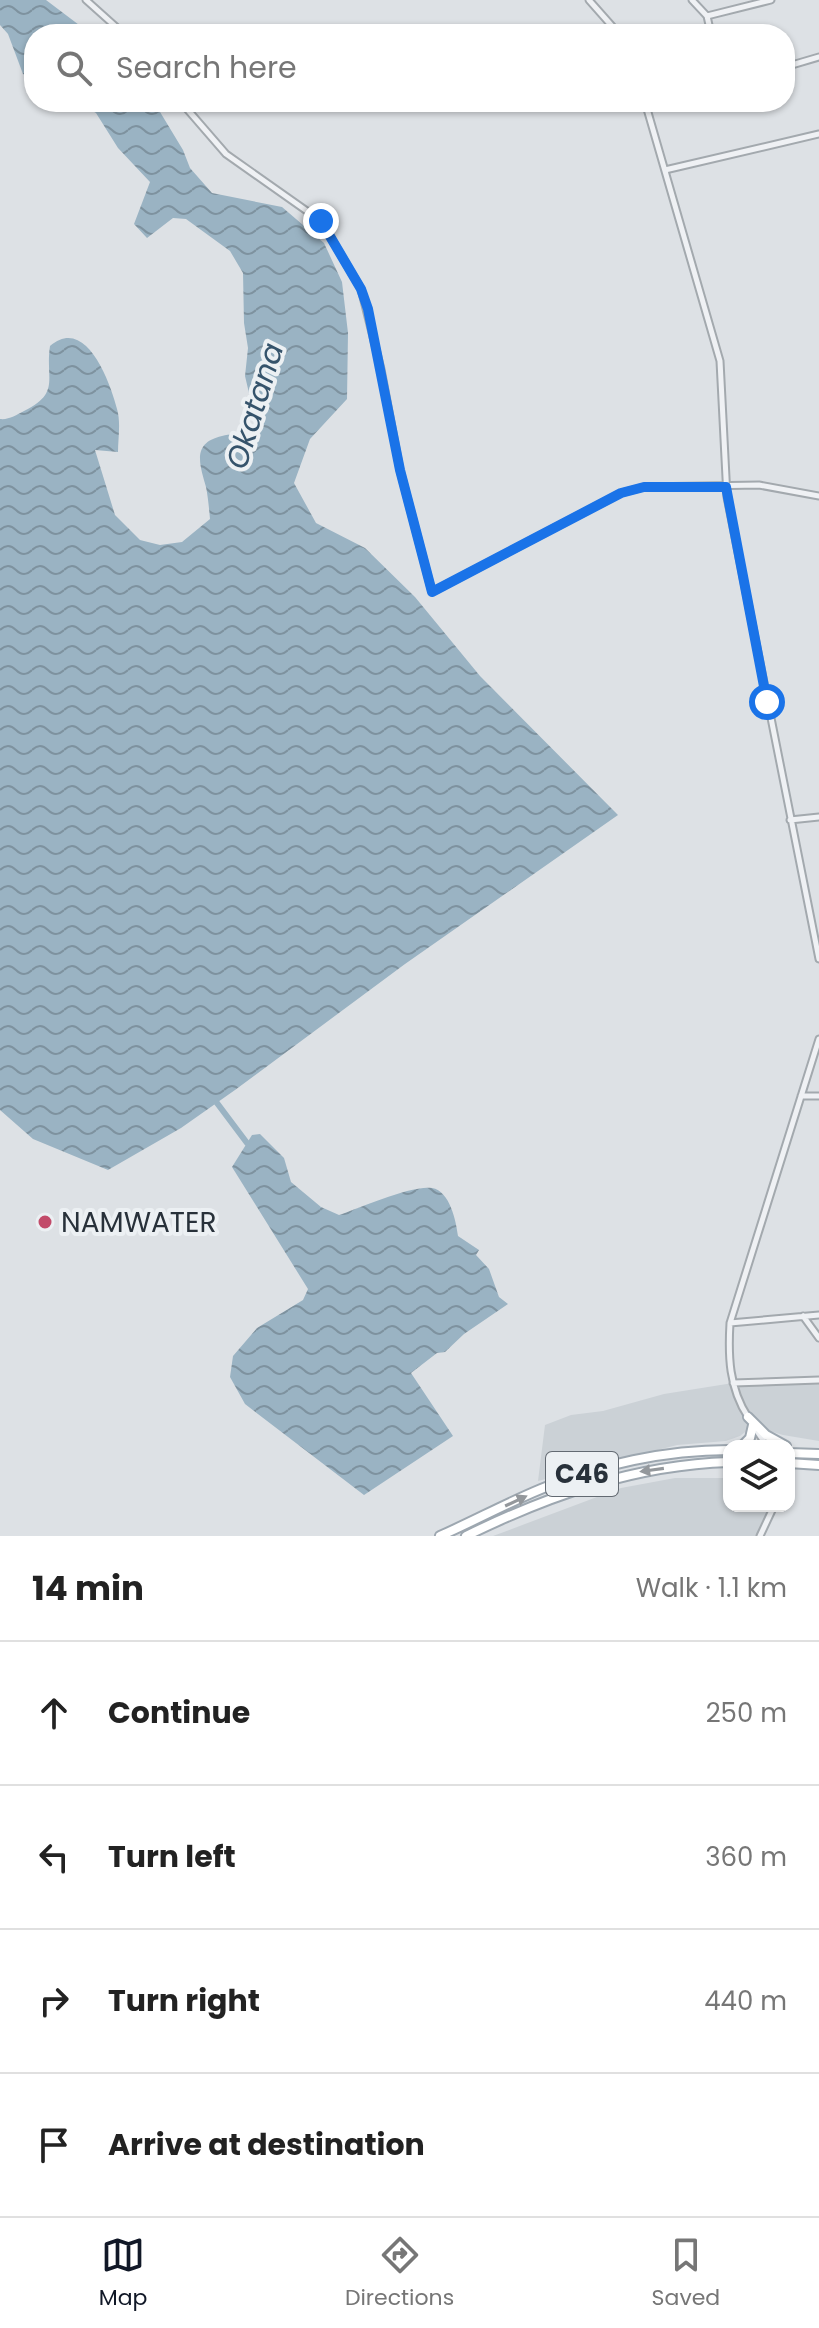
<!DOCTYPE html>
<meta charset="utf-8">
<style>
:root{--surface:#fff;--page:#f6f6f6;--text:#222;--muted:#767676;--line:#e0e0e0;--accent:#111827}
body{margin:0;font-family:Poppins,sans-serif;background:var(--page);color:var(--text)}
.controls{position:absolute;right:24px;bottom:24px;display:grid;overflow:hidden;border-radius:16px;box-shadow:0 2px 6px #0004}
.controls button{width:72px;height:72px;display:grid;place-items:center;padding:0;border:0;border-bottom:2px solid var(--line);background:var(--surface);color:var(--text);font:40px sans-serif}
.stop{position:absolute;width:24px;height:24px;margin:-18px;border:6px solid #1a73e8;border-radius:50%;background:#fff}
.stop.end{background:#1a73e8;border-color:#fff;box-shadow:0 2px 8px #0008}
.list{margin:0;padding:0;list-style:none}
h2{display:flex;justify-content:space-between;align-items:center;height:104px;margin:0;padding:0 32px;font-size:34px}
h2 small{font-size:26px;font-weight:400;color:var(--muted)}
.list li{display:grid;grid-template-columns:52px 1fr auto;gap:24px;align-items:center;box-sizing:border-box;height:144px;padding:0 32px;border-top:2px solid var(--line)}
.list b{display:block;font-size:30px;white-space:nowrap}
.list em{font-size:26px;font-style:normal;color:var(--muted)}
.icon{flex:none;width:44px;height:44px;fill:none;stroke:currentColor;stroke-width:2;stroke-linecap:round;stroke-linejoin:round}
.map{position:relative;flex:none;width:819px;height:1536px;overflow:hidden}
.search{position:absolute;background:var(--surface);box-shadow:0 2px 6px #0004;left:24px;right:24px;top:24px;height:88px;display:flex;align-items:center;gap:20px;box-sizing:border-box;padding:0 28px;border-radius:32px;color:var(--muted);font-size:30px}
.sheet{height:680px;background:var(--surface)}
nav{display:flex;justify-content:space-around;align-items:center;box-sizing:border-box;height:112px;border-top:2px solid var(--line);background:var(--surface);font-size:22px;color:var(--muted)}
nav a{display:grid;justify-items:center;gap:4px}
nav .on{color:var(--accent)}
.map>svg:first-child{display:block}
</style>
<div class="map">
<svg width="819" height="1536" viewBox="0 0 819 1536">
<defs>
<pattern id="water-waves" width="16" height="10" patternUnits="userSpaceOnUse" patternTransform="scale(2)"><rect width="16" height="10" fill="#9ab3c3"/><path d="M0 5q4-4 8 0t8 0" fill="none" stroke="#7e929f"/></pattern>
</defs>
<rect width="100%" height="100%" fill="#dde1e5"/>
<!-- built -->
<path fill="#cbd1d6" d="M819 1380V1441L783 1435 753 1426 740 1436 726 1441 677 1445 538 1481 545 1425 571 1415 603 1411 664 1394 733 1383Z
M675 1478H729V1506H774L760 1536H493L621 1488Z"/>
<!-- water -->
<path fill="url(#water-waves)" d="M0 0H46L91 34H34V79L23 74 8 34 0 25Z
M78 102H154L183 150 190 168 212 193 282 207 324 243 342 282 348 333 347 399 310 439 294 483 316 523 365 548 415 597 480 676 618 815 405 964 235 1090 181 1128 108 1170 33 1139 0 1110V419C9 420 16 415 24 411 61 393 45 379 50 346 86 315 110 382 117 409 121 422 118 439 118 452L95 450 115 515 140 540 160 545 182 542 210 519C209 508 208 497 206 487 200 465 191 443 222 436 239 432 242 436 256 423L245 376 248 348 244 323 243 273 230 251 186 219 173 218 147 238 134 224 150 182 118 148 96 113Z
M260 1134 284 1158 291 1182 321 1207 339 1215C360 1208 411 1185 432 1188 450 1191 456 1221 458 1236L479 1250 476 1255 489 1269 499 1297 508 1304 464 1334 445 1352 437 1353 411 1373 453 1436 364 1495 245 1404 230 1377 233 1356 257 1328 303 1300 308 1289 232 1167 252 1135Z"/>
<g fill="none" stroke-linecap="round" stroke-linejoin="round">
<!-- canal -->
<path stroke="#9ab3c3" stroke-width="6" d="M214 1099 247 1143"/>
<!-- street casing -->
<g stroke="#a3a9ae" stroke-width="9">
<path id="street" d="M86 0 124 34
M589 0 619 34
M692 0 707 16 771 0
M707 16 711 34
M785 67 819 57
M181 102 226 154 321 221 361 289 381 369 400 470 432 592 621 493 644 487 759 485 819 496
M645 102 720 361 727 497 819 959
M665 170 819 134
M790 820 819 817
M801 1096H819
M803 1316 819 1338
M730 1323 819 1315
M733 1383 819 1380
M748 1417C729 1388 728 1356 730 1323L819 1039
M755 1428 767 1446
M760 1536 774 1506"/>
</g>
<!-- primary casing -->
<g stroke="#9da7b0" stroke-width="12">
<path id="primary" d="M748 1417 766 1435 786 1446
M742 1446 750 1438 753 1425
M789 1453 819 1454
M789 1463 819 1465
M440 1536C474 1521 507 1503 541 1489 599 1464 667 1450 729 1450
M466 1536C550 1495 635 1465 729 1462"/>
</g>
<!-- street -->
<use href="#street" stroke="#eff1f4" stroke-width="5"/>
<!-- primary -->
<use href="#primary" stroke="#fff" stroke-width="8"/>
</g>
<!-- one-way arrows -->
<defs><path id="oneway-solid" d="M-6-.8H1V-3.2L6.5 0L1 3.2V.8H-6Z" transform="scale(2)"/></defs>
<g fill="#94989c">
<use href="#oneway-solid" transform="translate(652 1470) rotate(172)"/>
<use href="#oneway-solid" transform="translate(516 1501) rotate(-25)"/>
</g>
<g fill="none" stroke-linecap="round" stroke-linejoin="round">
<!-- route -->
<path stroke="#1a73e8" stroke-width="10" d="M321 221 361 289 368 309 400 470 432 592 621 493 644 487H726L767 702"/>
</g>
<!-- markers -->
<circle fill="#c24b6a" stroke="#ecf0f3" stroke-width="3" cx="45" cy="1222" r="8"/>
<g text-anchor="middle" stroke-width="8" stroke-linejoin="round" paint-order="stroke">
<!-- shield labels -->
<rect fill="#ecf0f3" stroke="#636a72" stroke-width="2" x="546" y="1452" width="72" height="44" rx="6"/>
<g font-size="26" font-weight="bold" fill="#28313a">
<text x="582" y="1483">C46</text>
</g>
<!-- poi labels -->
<g font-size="28" fill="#28313a" stroke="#ecf0f3" text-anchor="start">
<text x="61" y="1232">NAMWATER</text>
</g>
<!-- water labels -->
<g font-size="30" font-style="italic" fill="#35536b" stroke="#ecf0f3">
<text transform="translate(255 406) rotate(-73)" y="10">Okatana</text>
</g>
</g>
</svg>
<div class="controls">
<button><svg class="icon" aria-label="layers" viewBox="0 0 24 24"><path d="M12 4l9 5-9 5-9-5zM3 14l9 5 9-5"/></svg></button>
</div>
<div class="stop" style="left:767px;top:702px"></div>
<div class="stop end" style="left:321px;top:221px"></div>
<div class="search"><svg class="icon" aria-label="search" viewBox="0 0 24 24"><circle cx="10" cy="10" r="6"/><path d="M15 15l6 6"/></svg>Search here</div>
</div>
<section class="sheet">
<h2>14 min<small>Walk · 1.1 km</small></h2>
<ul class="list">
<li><svg class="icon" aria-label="ahead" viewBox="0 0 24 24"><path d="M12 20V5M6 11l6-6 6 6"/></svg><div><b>Continue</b></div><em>250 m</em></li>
<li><svg class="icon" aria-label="left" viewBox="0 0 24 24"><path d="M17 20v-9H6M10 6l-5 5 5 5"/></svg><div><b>Turn left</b></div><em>360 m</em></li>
<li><svg class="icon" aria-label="right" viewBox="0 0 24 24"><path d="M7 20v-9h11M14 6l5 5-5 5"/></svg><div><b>Turn right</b></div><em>440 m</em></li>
<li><svg class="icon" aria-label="arrive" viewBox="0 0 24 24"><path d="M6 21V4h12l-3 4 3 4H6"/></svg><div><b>Arrive at destination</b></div></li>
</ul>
</section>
<nav>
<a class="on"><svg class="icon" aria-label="map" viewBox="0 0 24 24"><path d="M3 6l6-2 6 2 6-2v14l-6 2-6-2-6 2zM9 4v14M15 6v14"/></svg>Map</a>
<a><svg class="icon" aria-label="directions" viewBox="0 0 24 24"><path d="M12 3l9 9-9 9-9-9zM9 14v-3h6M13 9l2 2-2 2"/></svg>Directions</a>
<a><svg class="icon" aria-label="saved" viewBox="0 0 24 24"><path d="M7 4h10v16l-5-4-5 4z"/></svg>Saved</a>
</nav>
